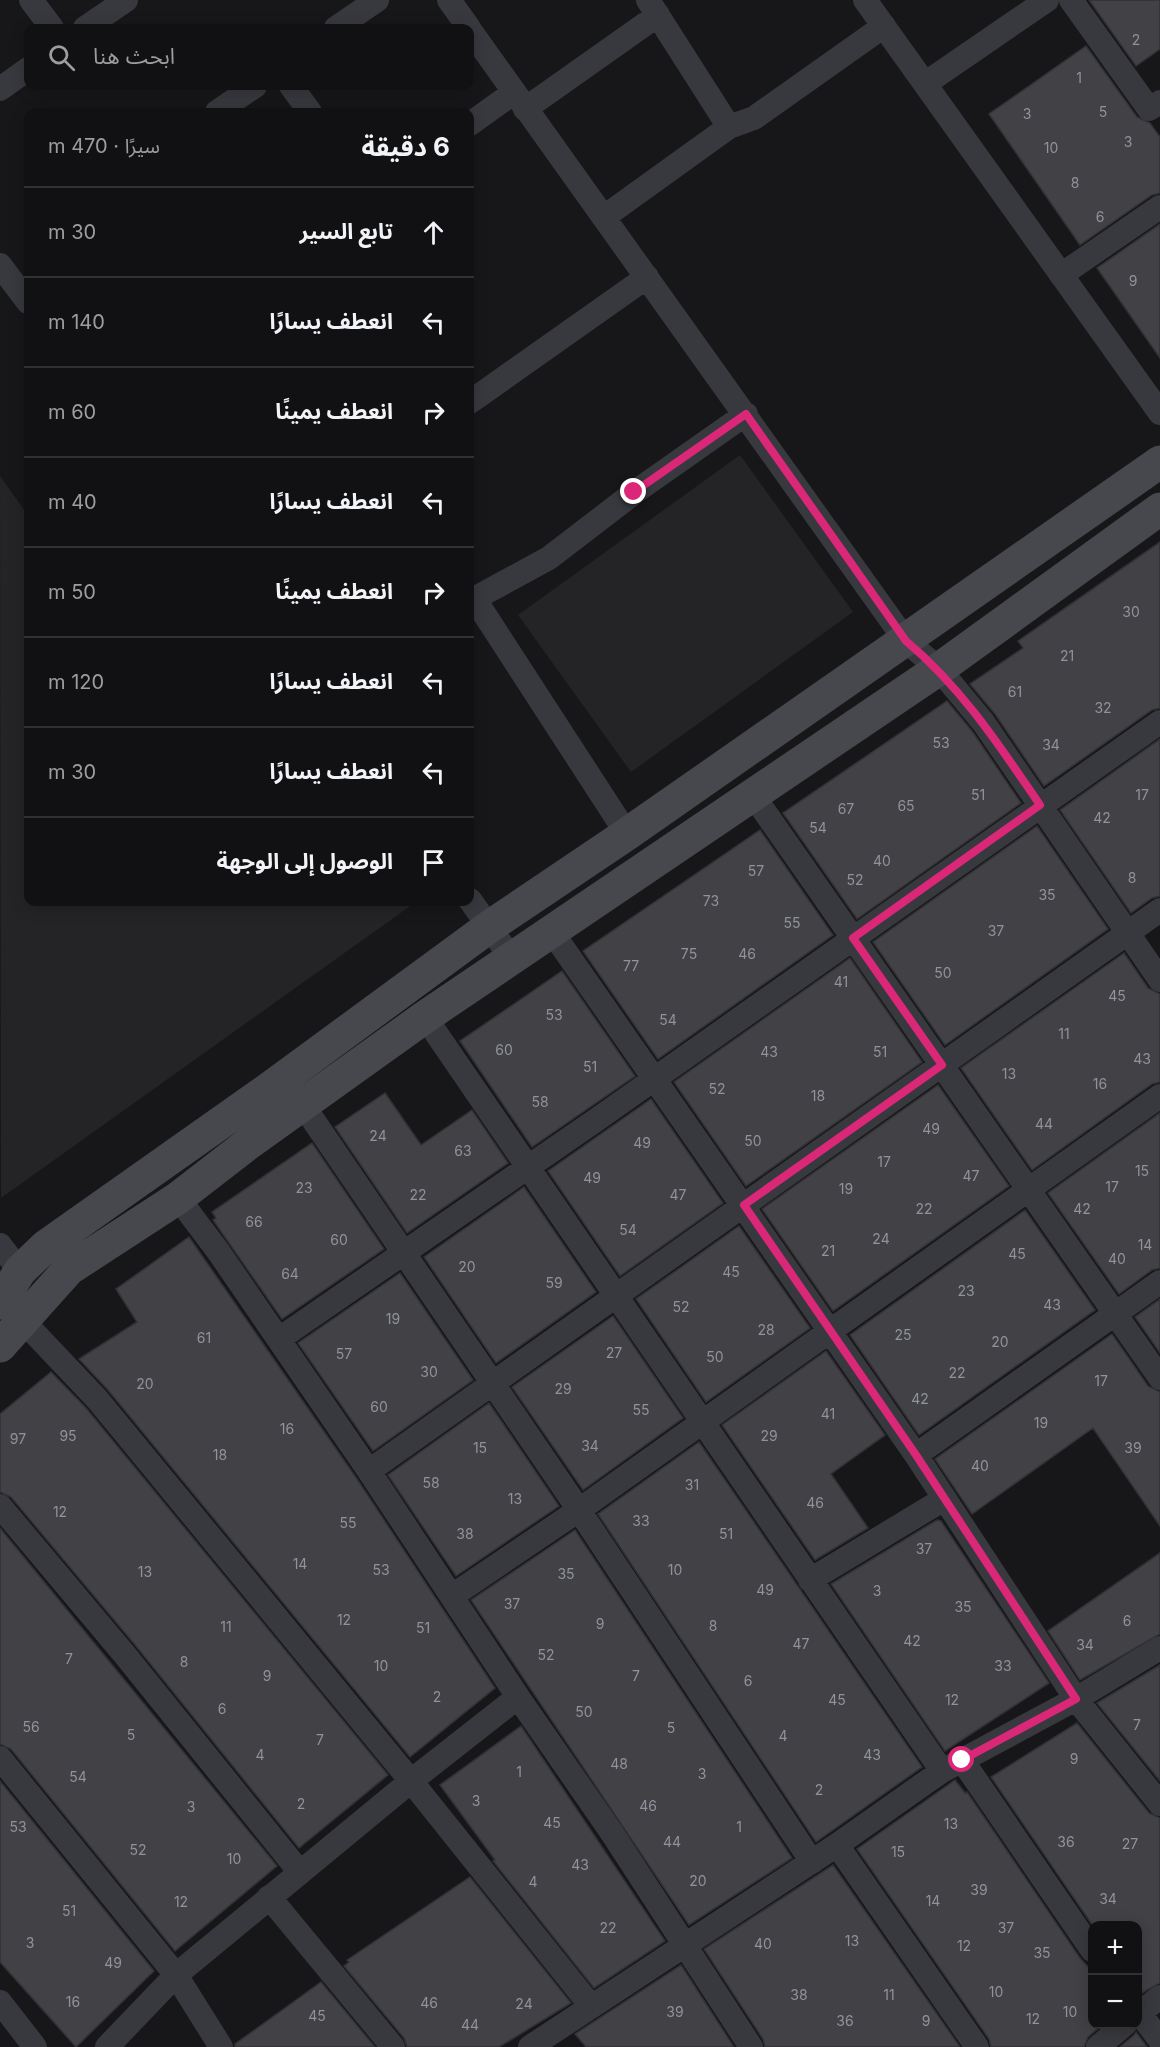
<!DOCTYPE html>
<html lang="ar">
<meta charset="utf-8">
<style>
:root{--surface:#111113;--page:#1a1a1c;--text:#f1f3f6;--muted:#9c9da0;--line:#303133}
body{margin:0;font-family:Inter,"Noto Sans Arabic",sans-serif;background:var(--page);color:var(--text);direction:rtl}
.controls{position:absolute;right:18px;bottom:18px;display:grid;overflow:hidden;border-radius:12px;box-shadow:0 3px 15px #0003}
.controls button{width:54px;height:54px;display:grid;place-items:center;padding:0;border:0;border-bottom:2px solid var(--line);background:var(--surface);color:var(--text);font:30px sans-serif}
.stop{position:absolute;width:18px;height:18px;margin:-14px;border:4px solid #db2777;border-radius:50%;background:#fff}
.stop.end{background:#db2777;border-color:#fff;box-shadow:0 2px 6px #0008}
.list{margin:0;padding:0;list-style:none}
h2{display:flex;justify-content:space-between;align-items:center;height:78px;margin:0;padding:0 24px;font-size:26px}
h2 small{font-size:20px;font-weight:400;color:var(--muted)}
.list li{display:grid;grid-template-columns:39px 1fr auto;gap:18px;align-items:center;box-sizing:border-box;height:90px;padding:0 24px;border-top:2px solid var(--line)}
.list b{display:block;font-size:22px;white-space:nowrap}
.list em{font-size:20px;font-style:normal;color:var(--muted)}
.icon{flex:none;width:33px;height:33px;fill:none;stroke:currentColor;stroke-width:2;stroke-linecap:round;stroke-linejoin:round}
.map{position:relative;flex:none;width:1160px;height:2047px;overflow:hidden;direction:ltr}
.search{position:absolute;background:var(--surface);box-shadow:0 3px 15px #0003;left:24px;top:24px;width:450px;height:66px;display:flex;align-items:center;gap:15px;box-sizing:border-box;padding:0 21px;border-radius:12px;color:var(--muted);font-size:22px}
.panel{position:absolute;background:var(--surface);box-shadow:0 3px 15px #0003;left:24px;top:108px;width:450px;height:798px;border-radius:12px;direction:rtl}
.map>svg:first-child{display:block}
</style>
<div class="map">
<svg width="1160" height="2047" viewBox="0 0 1160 2047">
<rect width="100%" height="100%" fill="#171719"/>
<!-- built -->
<path fill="#242326" d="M740 455 853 612 631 772 518 615Z
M0 476 25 511 28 509V902H416L1 1198Z"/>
<!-- building -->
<path fill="#424246" stroke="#323135" stroke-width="1.5" d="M1089 0H1160V49L1136 66Z
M1086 46 1137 117 1150 123 1160 137V193L1152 195 1080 245 989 114Z
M1160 224V358L1097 268Z
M1160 542V708L1152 710 1044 786 995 714 970 684 1023 648 1018 641Z
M947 701 972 731 1021 803 857 919 783 813Z
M1160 739V896L1152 898 1131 913 1060 810Z
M1037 826 1108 929 945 1045 873 942Z
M760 830 833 935 658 1059 583 951Z
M1124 953 1148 988 1160 994V1082L1152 1084 1032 1170 961 1068Z
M850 958 922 1062 746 1186 674 1082Z
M562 971 635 1076 532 1147 460 1041Z
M938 1085 1009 1186 833 1311 762 1209Z
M385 1093 421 1145 472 1110 508 1163 407 1233 335 1127Z
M651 1099 723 1203 620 1276 548 1171Z
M1160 1113V1268L1152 1270 1119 1294 1048 1193Z
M312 1143 384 1249 282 1319 213 1220 216 1218 212 1212Z
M524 1187 596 1292 496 1363 424 1257Z
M1025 1210 1095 1310 919 1435 850 1335Z
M739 1226 810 1328 706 1402 636 1299Z
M189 1237 357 1479 495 1688 410 1757 108 1390 79 1359 137 1322 116 1289Z
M400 1273 473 1380 373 1451 298 1343Z
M1160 1299V1353L1135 1317Z
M613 1316 683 1418 583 1490 512 1387Z
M1112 1334 1148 1386 1160 1392V1526L1093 1428 972 1514 935 1459Z
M826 1351 885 1435 831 1474 868 1528 815 1560 722 1425Z
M51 1372 86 1408 388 1775 299 1848 136 1646 11 1497 0 1492V1414Z
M489 1403 559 1506 456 1576 388 1475Z
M699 1442 922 1767 816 1842 598 1514Z
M937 1520 941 1521 1049 1683 945 1751 831 1584Z
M0 1528 277 1866 175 1951 11 1749 0 1744Z
M575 1530 792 1858 689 1925 471 1600Z
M1160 1553V1634L1080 1680 1048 1631Z
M1160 1665V1781L1097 1703Z
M1077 1723 1149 1813 1160 1818V1983L1142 1993 1137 1986V1926H1093L991 1777Z
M521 1726 665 1941 594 1988 493 1861 495 1860 440 1785Z
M955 1780 965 1793 967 1792 1080 1958 1092 1971V2025H1102L1088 2037 1084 2047H991L989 2039 857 1849Z
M0 1781 154 1971 76 2047 0 1962Z
M833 1865 960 2047H765L763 2039 704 1949Z
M470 1877 571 2003 499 2047H407L404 2038 344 1966 349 1962 347 1960Z
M681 1965 734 2047H586L575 2034Z
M321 1982 375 2047H235V2044Z
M1136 2032 1147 2047H1120L1134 2035Z"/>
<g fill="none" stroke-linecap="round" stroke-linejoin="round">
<!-- street -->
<path stroke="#38393e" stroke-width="24" d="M31 0 52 28
M449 0 469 28
M648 0 729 127
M865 0 1160 413
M1071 0 1149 109 1160 102
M85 28 126 0
M336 28 377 0
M470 30 906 641 939 669 983 722 1160 980
M926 83 1047 0
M291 86 310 112
M0 89 28 69
M525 109 658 15
M217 112 255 86
M470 124 513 93
M604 217 729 127 754 118 884 26
M0 265 28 302
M1061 275 1160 207
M470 402 647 277
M474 598 627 834
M470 601 549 558 635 492 746 414
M753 795 1160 1378
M470 900 512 959
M552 932 916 1455 1076 1699 1160 1804
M425 1017 942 1771
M303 1105 579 1510 812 1862
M178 1198 218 1251 369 1471 518 1697 612 1833 751 2047
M0 1245 20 1271
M23 1321 97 1399 411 1781 591 2006
M279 1339 599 1118 1160 722
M916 1455 1160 1282
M369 1471 1160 910
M0 1506 125 1655 299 1871
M810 1580 944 1499
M452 1596 579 1510 1160 1096
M0 1758 176 1975 221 2047
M962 1760 1092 1950
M837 1845 977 2047
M269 1897 393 2047
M0 2002 35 2047
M1138 2011 1160 2040
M1138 2014 1160 1997
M107 2047 176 1975 411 1781 518 1697
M530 2047 837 1845 942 1771 1076 1699 1160 1648
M1098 2047 1125 2024"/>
<!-- secondary -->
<path stroke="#47484e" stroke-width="33" d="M0 1303 20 1271 46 1246 267 1090 489 927 627 834 1160 462
M0 1346 69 1269 178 1198 249 1143 425 1017 939 669 1160 509"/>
</g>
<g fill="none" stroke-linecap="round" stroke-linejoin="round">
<!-- route -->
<path stroke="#db2777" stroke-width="8" d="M634 492 746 414 906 641C962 688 999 745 1040 805L853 938 942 1065 744 1205 916 1455 1076 1699 962 1760"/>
</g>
<g text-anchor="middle" stroke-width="6" stroke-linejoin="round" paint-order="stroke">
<!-- number labels -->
<g font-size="14" fill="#90929c">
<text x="1136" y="45">2</text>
<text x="1079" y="83">1</text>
<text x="1103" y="117">5</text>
<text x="1027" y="119">3</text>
<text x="1128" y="147">3</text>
<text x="1051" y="153">10</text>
<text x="1075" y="188">8</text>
<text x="1100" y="222">6</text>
<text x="1133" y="286">9</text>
<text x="1131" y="617">30</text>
<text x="1067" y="661">21</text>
<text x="1015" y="697">61</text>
<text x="1103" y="713">32</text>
<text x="941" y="748">53</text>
<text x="1051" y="750">34</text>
<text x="978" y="800">51</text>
<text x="1142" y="800">17</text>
<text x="906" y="811">65</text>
<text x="846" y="814">67</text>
<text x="1102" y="823">42</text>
<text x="818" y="833">54</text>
<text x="882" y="866">40</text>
<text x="756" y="876">57</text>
<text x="1132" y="883">8</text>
<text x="855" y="885">52</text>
<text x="1047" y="900">35</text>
<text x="711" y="906">73</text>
<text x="792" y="928">55</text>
<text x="996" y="936">37</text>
<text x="689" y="959">75</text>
<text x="747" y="959">46</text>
<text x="631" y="971">77</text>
<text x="943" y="978">50</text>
<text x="841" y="987">41</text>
<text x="1117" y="1001">45</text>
<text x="554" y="1020">53</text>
<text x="668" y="1025">54</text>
<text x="1064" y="1039">11</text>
<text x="504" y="1055">60</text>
<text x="769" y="1057">43</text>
<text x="880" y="1057">51</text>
<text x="1142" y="1064">43</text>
<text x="590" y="1072">51</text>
<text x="1009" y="1079">13</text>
<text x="1100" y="1089">16</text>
<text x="717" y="1094">52</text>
<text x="818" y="1101">18</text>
<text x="540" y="1107">58</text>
<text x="1044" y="1129">44</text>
<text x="931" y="1134">49</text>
<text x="378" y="1141">24</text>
<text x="753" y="1146">50</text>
<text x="642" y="1148">49</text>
<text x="463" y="1156">63</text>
<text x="884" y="1167">17</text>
<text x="1142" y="1176">15</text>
<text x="971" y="1181">47</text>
<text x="592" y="1183">49</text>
<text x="1112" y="1192">17</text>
<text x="304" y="1193">23</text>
<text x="846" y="1194">19</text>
<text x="418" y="1200">22</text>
<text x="678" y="1200">47</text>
<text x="924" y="1214">22</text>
<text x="1082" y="1214">42</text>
<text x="254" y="1227">66</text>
<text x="628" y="1235">54</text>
<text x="881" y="1244">24</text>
<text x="339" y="1245">60</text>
<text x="1145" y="1250">14</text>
<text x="828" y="1256">21</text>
<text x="1017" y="1259">45</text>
<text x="1117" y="1264">40</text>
<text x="467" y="1272">20</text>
<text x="731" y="1277">45</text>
<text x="290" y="1279">64</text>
<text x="554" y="1288">59</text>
<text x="966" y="1296">23</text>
<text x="1052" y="1310">43</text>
<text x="681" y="1312">52</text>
<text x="393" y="1324">19</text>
<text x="766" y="1335">28</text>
<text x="903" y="1340">25</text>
<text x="204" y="1343">61</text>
<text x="1000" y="1347">20</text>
<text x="614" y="1358">27</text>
<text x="344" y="1359">57</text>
<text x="715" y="1362">50</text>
<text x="429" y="1377">30</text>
<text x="957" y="1378">22</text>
<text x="1101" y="1386">17</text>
<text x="145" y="1389">20</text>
<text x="563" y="1394">29</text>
<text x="920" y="1404">42</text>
<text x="379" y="1412">60</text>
<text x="641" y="1415">55</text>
<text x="828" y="1419">41</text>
<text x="1041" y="1428">19</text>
<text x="287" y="1434">16</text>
<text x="68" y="1441">95</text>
<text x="769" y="1441">29</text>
<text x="18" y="1444">97</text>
<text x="590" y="1451">34</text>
<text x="480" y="1453">15</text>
<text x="1133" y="1453">39</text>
<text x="220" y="1460">18</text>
<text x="980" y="1471">40</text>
<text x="431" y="1488">58</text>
<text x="692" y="1490">31</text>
<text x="515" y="1504">13</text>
<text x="815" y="1508">46</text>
<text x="60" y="1517">12</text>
<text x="641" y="1526">33</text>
<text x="348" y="1528">55</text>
<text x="465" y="1539">38</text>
<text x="726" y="1539">51</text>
<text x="924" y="1554">37</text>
<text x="300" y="1569">14</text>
<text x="381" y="1575">53</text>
<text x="675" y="1575">10</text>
<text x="145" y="1577">13</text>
<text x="566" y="1579">35</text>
<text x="765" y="1595">49</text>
<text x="877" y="1596">3</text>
<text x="512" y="1609">37</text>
<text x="963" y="1612">35</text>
<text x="344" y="1625">12</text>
<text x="1127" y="1626">6</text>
<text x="600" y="1629">9</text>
<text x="713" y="1631">8</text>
<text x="226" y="1632">11</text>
<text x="423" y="1633">51</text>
<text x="912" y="1646">42</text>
<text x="801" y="1649">47</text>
<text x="1085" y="1650">34</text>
<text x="546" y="1660">52</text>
<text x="69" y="1664">7</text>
<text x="184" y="1667">8</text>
<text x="381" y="1671">10</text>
<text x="1003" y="1671">33</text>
<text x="267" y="1681">9</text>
<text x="636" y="1681">7</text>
<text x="748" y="1686">6</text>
<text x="437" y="1702">2</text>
<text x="837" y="1705">45</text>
<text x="952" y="1705">12</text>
<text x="222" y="1714">6</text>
<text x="584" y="1717">50</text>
<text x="1137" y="1730">7</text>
<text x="31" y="1732">56</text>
<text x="671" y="1733">5</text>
<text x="131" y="1740">5</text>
<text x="783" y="1741">4</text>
<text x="320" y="1745">7</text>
<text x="260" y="1760">4</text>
<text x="872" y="1760">43</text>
<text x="1074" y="1764">9</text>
<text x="619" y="1769">48</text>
<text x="519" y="1777">1</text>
<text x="702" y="1779">3</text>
<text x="78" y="1782">54</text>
<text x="819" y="1795">2</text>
<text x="476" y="1806">3</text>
<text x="301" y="1809">2</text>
<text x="648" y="1811">46</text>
<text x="191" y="1812">3</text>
<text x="552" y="1828">45</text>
<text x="951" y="1829">13</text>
<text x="18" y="1832">53</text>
<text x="739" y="1832">1</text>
<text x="672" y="1847">44</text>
<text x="1066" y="1847">36</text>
<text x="1130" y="1849">27</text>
<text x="138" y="1855">52</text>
<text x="898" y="1857">15</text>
<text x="234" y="1864">10</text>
<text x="580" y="1870">43</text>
<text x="698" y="1886">20</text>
<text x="533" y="1887">4</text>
<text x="979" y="1895">39</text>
<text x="1108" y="1904">34</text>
<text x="933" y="1906">14</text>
<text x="181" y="1907">12</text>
<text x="69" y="1916">51</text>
<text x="608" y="1933">22</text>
<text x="1006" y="1933">37</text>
<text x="852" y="1946">13</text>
<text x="30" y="1948">3</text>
<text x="763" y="1949">40</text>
<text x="964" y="1951">12</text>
<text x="1042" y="1958">35</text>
<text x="113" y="1968">49</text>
<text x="996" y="1997">10</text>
<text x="799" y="2000">38</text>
<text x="889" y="2000">11</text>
<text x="73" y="2007">16</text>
<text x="429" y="2008">46</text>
<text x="524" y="2009">24</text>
<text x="675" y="2017">39</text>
<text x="1070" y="2017">10</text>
<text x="317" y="2021">45</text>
<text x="1033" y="2024">12</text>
<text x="845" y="2026">36</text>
<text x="926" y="2026">9</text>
<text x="470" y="2030">44</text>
</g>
</g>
</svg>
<div class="controls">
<button>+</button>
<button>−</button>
</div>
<div class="stop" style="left:962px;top:1760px"></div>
<div class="stop end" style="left:634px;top:492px"></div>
<div class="search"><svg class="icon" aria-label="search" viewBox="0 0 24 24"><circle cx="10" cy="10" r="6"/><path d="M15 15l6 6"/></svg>ابحث هنا</div>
<section class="panel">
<h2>6 دقيقة<small>سيرًا · 470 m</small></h2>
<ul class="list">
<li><svg class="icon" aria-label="ahead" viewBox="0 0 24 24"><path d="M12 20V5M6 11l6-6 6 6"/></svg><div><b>تابع السير</b></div><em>30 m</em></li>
<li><svg class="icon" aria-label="left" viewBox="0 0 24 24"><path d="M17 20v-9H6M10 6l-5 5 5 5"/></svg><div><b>انعطف يسارًا</b></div><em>140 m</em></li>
<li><svg class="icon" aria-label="right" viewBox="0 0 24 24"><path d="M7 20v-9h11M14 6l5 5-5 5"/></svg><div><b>انعطف يمينًا</b></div><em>60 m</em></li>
<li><svg class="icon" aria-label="left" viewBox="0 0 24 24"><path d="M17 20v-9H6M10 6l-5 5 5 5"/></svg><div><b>انعطف يسارًا</b></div><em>40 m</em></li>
<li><svg class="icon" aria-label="right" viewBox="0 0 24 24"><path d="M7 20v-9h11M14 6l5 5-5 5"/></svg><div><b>انعطف يمينًا</b></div><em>50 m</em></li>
<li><svg class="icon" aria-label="left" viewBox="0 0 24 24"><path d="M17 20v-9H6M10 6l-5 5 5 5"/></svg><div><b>انعطف يسارًا</b></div><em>120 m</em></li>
<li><svg class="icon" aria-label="left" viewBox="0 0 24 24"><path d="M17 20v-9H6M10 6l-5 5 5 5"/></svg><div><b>انعطف يسارًا</b></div><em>30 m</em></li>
<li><svg class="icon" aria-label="arrive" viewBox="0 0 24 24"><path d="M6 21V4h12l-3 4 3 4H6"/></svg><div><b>الوصول إلى الوجهة</b></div></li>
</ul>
</section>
</div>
